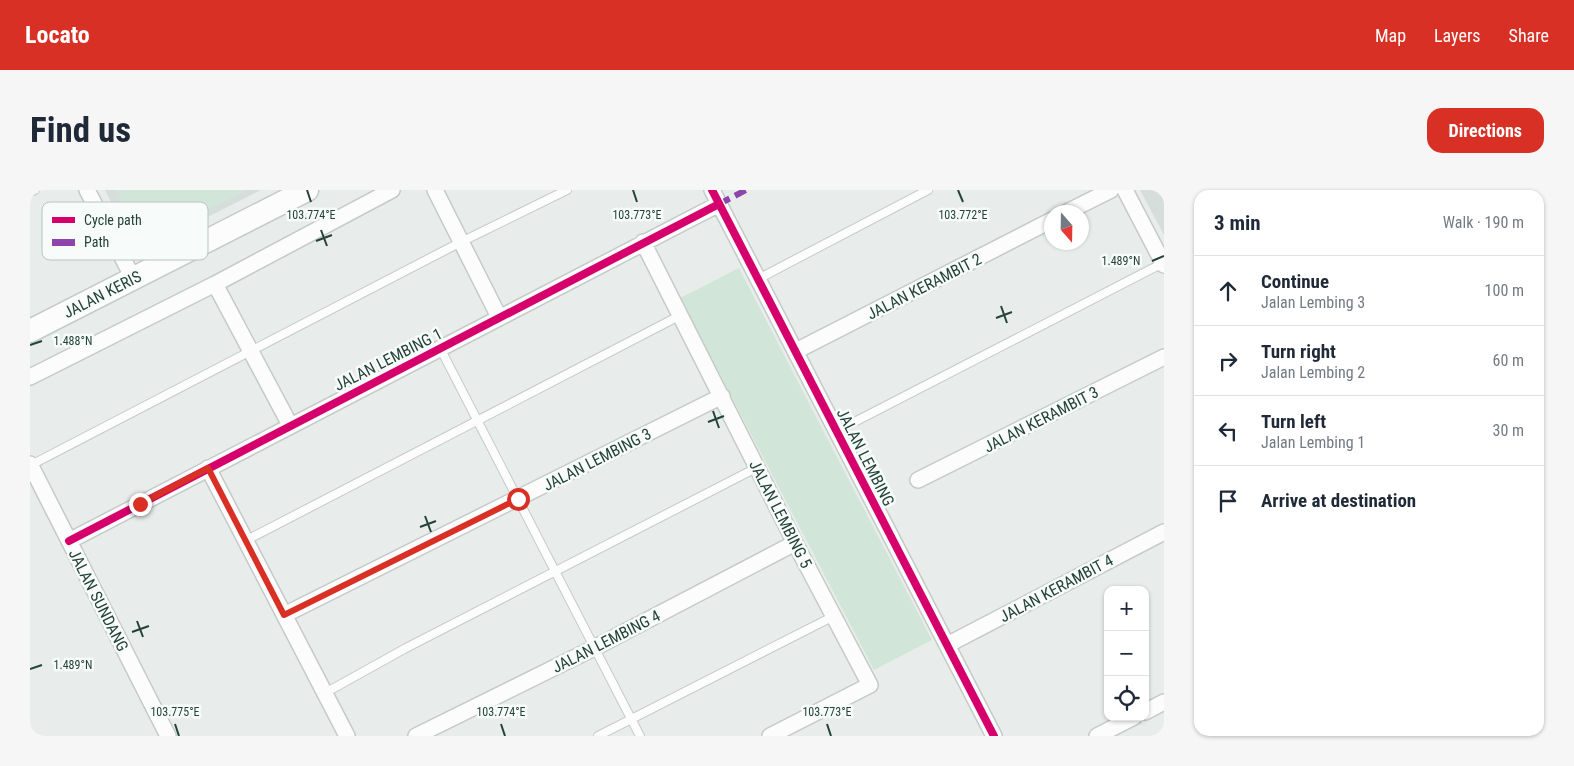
<!DOCTYPE html>
<meta charset="utf-8">
<style>
:root{--surface:#fff;--page:#f6f6f7;--text:#1f2937;--muted:#747a83;--line:#e0e1e3;--accent:#d93025}
body{margin:0;font-family:"Roboto Condensed",sans-serif;background:var(--page);color:var(--text)}
.controls{position:absolute;right:15px;bottom:15px;display:grid;overflow:hidden;border-radius:10px;box-shadow:0 1px 4px #0004}
.controls button{width:45px;height:45px;display:grid;place-items:center;padding:0;border:0;border-bottom:1px solid var(--line);background:var(--surface);color:var(--text);font:25px sans-serif}
.compass{position:absolute;left:1014px;top:15px;width:45px;height:45px;border-radius:50%;background:var(--surface);box-shadow:0 1px 4px #0004;rotate:160deg}
.stop{position:absolute;width:15px;height:15px;margin:-11px;border:4px solid #d93025;border-radius:50%;background:#fff}
.stop.end{background:#d93025;border-color:#fff;box-shadow:0 1px 5px #0008}
.list{margin:0;padding:0;list-style:none}
h2{display:flex;justify-content:space-between;align-items:center;height:65px;margin:0;padding:0 20px;font-size:21px}
h2 small{font-size:16px;font-weight:400;color:var(--muted)}
.list li{display:grid;grid-template-columns:32px 1fr auto;gap:15px;align-items:center;box-sizing:border-box;height:70px;padding:0 20px;border-top:1px solid var(--line)}
.list b{display:block;font-size:19px;white-space:nowrap}
.list p{margin:0;font-size:16px;white-space:nowrap;color:var(--muted)}
.list em{font-size:16px;font-style:normal;color:var(--muted)}
.icon{flex:none;width:28px;height:28px;fill:none;stroke:currentColor;stroke-width:2;stroke-linecap:round;stroke-linejoin:round}
.map{position:relative;flex:none;width:1134px;height:546px;overflow:hidden;border-radius:15px}
header{display:flex;align-items:center;gap:30px;box-sizing:border-box;height:70px;padding:0 25px;background:var(--accent);color:#fff}
header strong{font-size:24px}
nav{display:flex;gap:28px;margin-inline-start:auto;font-size:18px}
.intro{display:flex;align-items:center;justify-content:space-between;box-sizing:border-box;height:120px;padding:0 30px}
h1{margin:0;font-size:35px}
.button{padding:12px 22px;border-radius:15px;background:var(--accent);color:#fff;font-size:18px;font-weight:700}
main{display:flex;gap:30px;padding:0 30px}
aside{flex:1;background:var(--surface);border-radius:15px;box-shadow:0 1px 4px #0004}
.map>svg:first-child{display:block}
</style>
<header>
<strong>Locato</strong>
<nav><a>Map</a><a>Layers</a><a>Share</a></nav>
</header>
<div class="intro"><h1>Find us</h1><a class="button">Directions</a></div>
<main>
<div class="map">
<svg width="1134" height="546" viewBox="0 0 1134 546">
<rect width="100%" height="100%" fill="#e8edeb"/>
<!-- built -->
<path fill="#d6dedb" d="M75 0H231L107 63Z
M1110 0H1134V45Z"/>
<!-- green -->
<path fill="#d1e6d8" d="M87 0H217L112 51Z
M709 78 902 450 844 480 650 108Z"/>
<g fill="none" stroke-linecap="round" stroke-linejoin="round">
<!-- lane casing -->
<g stroke="#c5cac8" stroke-width="10">
<path id="lane" d="M0 2 5 0
M728 89 898 0
M410 158 610 546
M807 241 1133 73
M1 275 431 52 537 0
M215 351 651 125
M295 503 376 458 728 277
M568 546 804 426"/>
</g>
<!-- street casing -->
<g stroke="#c5cac8" stroke-width="18">
<path id="street" d="M57 0 103 88
M405 0 469 127
M682 0 964 546
M1095 0 1134 75
M1037 22 1081 0
M613 52 765 353 840 495 740 546
M185 94 260 235
M766 161 1022 30
M0 187 185 94 362 0
M0 274 138 546
M178 278 317 546
M888 290 1134 167
M39 351 689 14
M254 425 692 206
M917 455 1134 342
M1115 522 1134 512
M386 546 566 457 765 353
M1067 546 1104 527"/>
</g>
<!-- secondary casing -->
<g stroke="#c3cbc8" stroke-width="25">
<path id="secondary" d="M0 141 277 0"/>
</g>
<!-- lane -->
<use href="#lane" stroke="#fcfcfc" stroke-width="8"/>
<!-- street -->
<use href="#street" stroke="#fcfcfc" stroke-width="15"/>
<!-- secondary -->
<use href="#secondary" stroke="#fcfcfc" stroke-width="22"/>
<!-- quiet -->
<path stroke="#8e44ad" stroke-width="6" stroke-dasharray="12 6" stroke-linecap="butt" d="M689 14 716 0"/>
<!-- cycleway casing -->
<g stroke="#f7fbf9" stroke-width="11">
<path id="cycleway" d="M682 0 964 546
M39 351 689 14"/>
</g>
<!-- cycleway -->
<use href="#cycleway" stroke="#d6006c" stroke-width="8"/>
</g>
<g fill="none" stroke-linecap="round" stroke-linejoin="round">
<!-- route -->
<path stroke="#d93025" stroke-width="6" d="M110 314 178 278 254 425 488 309"/>
</g>
<!-- ticks -->
<path fill="none" stroke="#24423a" stroke-width="2" d="M277 0 281 12M603 0 607 12M928 0 933 12M291 40 297 56M286 51 302 45M1122 71 1134 66M971 116 977 133M966 128 982 122M0 155 12 151M683 221 689 238M678 232 694 226M395 326 401 342M390 337 406 331M107 431 113 447M102 442 119 436M0 479 12 475M145 534 149 546M471 534 475 546M797 534 801 546"/>
<g text-anchor="middle" stroke-width="5" stroke-linejoin="round" paint-order="stroke">
<!-- street labels -->
<g font-size="16" fill="#24423a" stroke="#f7fbf9">
<text transform="translate(894 96) rotate(-27)" y="6">JALAN KERAMBIT 2</text>
<text transform="translate(72 104) rotate(-27)" y="6">JALAN KERIS</text>
<text transform="translate(358 169) rotate(-27)" y="6">JALAN LEMBING 1</text>
<text transform="translate(1011 229) rotate(-27)" y="6">JALAN KERAMBIT 3</text>
<text transform="translate(836 267) rotate(63)" y="6">JALAN LEMBING</text>
<text transform="translate(567 269) rotate(-27)" y="6">JALAN LEMBING 3</text>
<text transform="translate(751 324) rotate(63)" y="6">JALAN LEMBING 5</text>
<text transform="translate(1026 398) rotate(-28)" y="6">JALAN KERAMBIT 4</text>
<text transform="translate(69 410) rotate(63)" y="6">JALAN SUNDANG</text>
<text transform="translate(576 451) rotate(-27)" y="6">JALAN LEMBING 4</text>
</g>
</g>
<!-- legend -->
<rect x="12" y="12" width="166" height="58" rx="8" fill="#f7fbf9" stroke="#b8c4c0" stroke-width="1"/>
<rect x="22" y="27" width="23" height="6" fill="#d6006c"/>
<rect x="22" y="49" width="23" height="7" fill="#8e44ad"/>
<g font-size="14" fill="#24423a">
<text x="54" y="35">Cycle path</text>
<text x="54" y="57">Path</text>
</g>
<g font-size="12" text-anchor="middle" fill="#24423a" stroke="#f7fbf9" stroke-width="5" stroke-linejoin="round" paint-order="stroke">
<text x="281" y="29">103.774°E</text>
<text x="607" y="29">103.773°E</text>
<text x="933" y="29">103.772°E</text>
<text x="1091" y="75">1.489°N</text>
<text x="43" y="155">1.488°N</text>
<text x="43" y="479">1.489°N</text>
<text x="145" y="526">103.775°E</text>
<text x="471" y="526">103.774°E</text>
<text x="797" y="526">103.773°E</text>
</g>
</svg>
<div class="controls">
<button>+</button>
<button>−</button>
<button><svg class="icon" aria-label="locate" viewBox="0 0 24 24"><circle cx="12" cy="12" r="6"/><path d="M12 2v4M12 18v4M2 12h4M18 12h4"/></svg></button>
</div>
<svg class="compass" viewBox="-18 -18 36 36"><path d="M0-13l5 13h-10z" fill="#e53935"/><path d="M0 13l5-13h-10z" fill="#747a83"/></svg>
<div class="stop" style="left:488px;top:309px"></div>
<div class="stop end" style="left:110px;top:314px"></div>
</div>
<aside>
<h2>3 min<small>Walk · 190 m</small></h2>
<ul class="list">
<li><svg class="icon" aria-label="ahead" viewBox="0 0 24 24"><path d="M12 20V5M6 11l6-6 6 6"/></svg><div><b>Continue</b><p>Jalan Lembing 3</p></div><em>100 m</em></li>
<li><svg class="icon" aria-label="right" viewBox="0 0 24 24"><path d="M7 20v-9h11M14 6l5 5-5 5"/></svg><div><b>Turn right</b><p>Jalan Lembing 2</p></div><em>60 m</em></li>
<li><svg class="icon" aria-label="left" viewBox="0 0 24 24"><path d="M17 20v-9H6M10 6l-5 5 5 5"/></svg><div><b>Turn left</b><p>Jalan Lembing 1</p></div><em>30 m</em></li>
<li><svg class="icon" aria-label="arrive" viewBox="0 0 24 24"><path d="M6 21V4h12l-3 4 3 4H6"/></svg><div><b>Arrive at destination</b></div></li>
</ul>
</aside>
</main>
